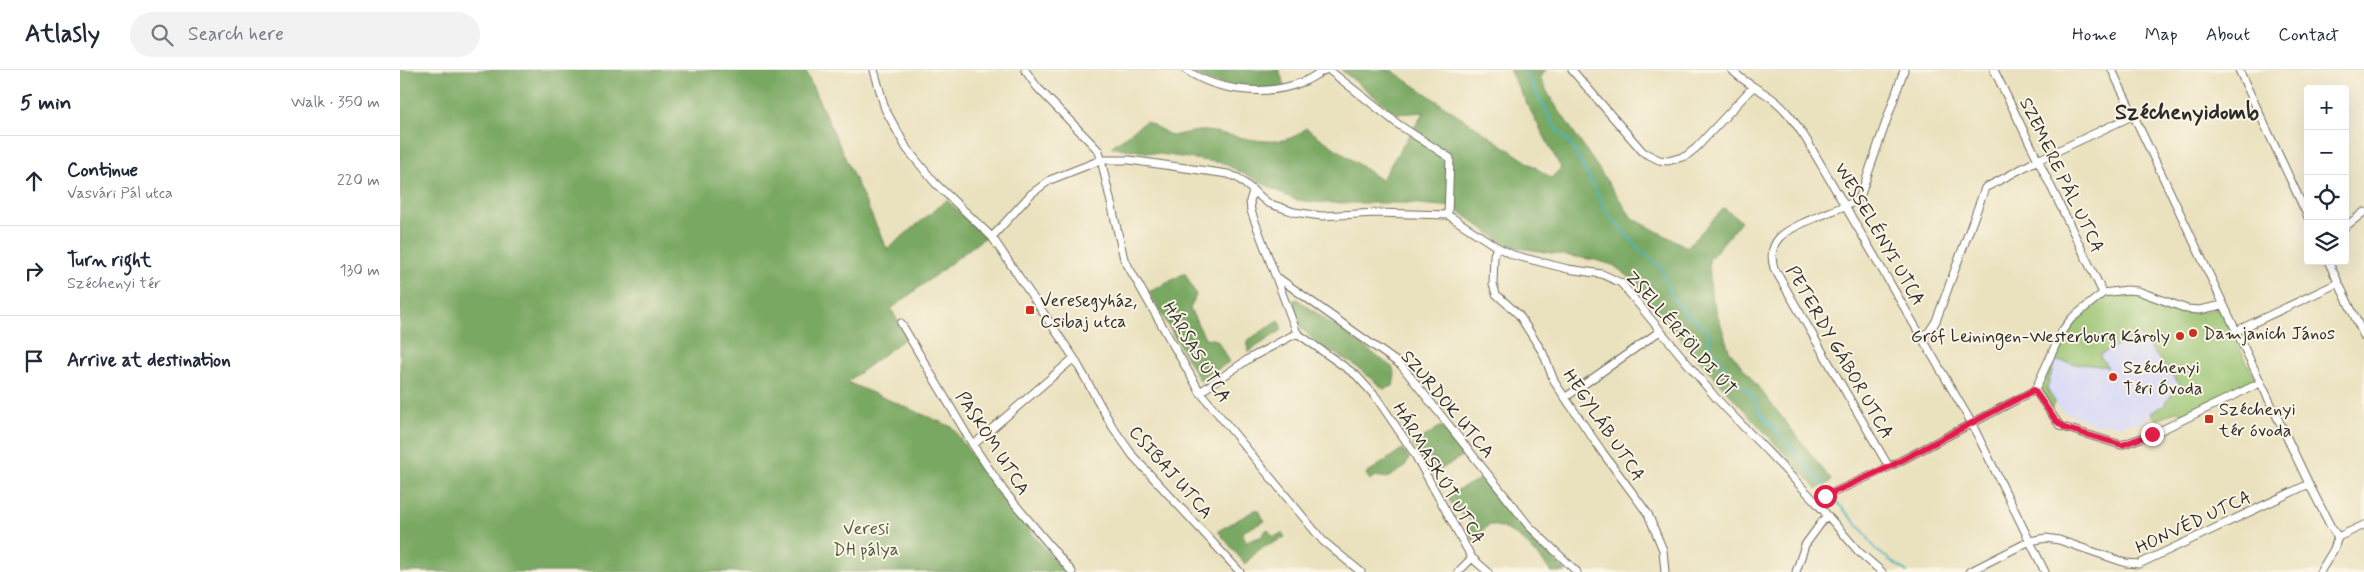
<!DOCTYPE html>
<meta charset="utf-8">
<style>
:root{--surface:#fff;--page:#f2f2f3;--text:#1f2937;--muted:#747a83;--line:#e0e1e3}
body{margin:0;font-family:Mynerve,sans-serif;background:var(--page);color:var(--text)}
.controls{position:absolute;right:15px;top:15px;display:grid;overflow:hidden;border-radius:5px;box-shadow:0 5px 20px #0002}
.controls button{width:45px;height:45px;display:grid;place-items:center;padding:0;border:0;border-bottom:1px solid var(--line);background:var(--surface);color:var(--text);font:25px sans-serif}
.stop{position:absolute;width:15px;height:15px;margin:-11px;border:4px solid #e11d48;border-radius:50%;background:#fff}
.stop.end{background:#e11d48;border-color:#fff;box-shadow:0 1px 5px #0008}
.list{margin:0;padding:0;list-style:none}
h2{display:flex;justify-content:space-between;align-items:center;height:65px;margin:0;padding:0 20px;font-size:21px}
h2 small{font-size:16px;font-weight:400;color:var(--muted)}
.list li{display:grid;grid-template-columns:32px 1fr auto;gap:15px;align-items:center;box-sizing:border-box;height:90px;padding:0 20px;border-top:1px solid var(--line)}
.list b{display:block;font-size:19px;white-space:nowrap}
.list p{margin:0;font-size:16px;white-space:nowrap;color:var(--muted)}
.list em{font-size:16px;font-style:normal;color:var(--muted)}
.icon{flex:none;width:28px;height:28px;fill:none;stroke:currentColor;stroke-width:2;stroke-linecap:round;stroke-linejoin:round}
.map{position:relative;flex:none;width:1964px;height:502px;overflow:hidden}
header{display:flex;align-items:center;gap:30px;box-sizing:border-box;height:70px;padding:0 25px;background:var(--surface);border-bottom:1px solid var(--line)}
header strong{font-size:24px}
nav{display:flex;gap:28px;margin-inline-start:auto;font-size:18px}
.search{width:350px;height:45px;background:var(--page);display:flex;align-items:center;gap:12px;box-sizing:border-box;padding:0 18px;border-radius:28px;color:var(--muted);font-size:19px}
main{display:flex}
aside{flex:1;background:var(--surface)}
.map>svg:first-child{display:block}
</style>
<header>
<strong>Atlasly</strong>
<div class="search"><svg class="icon" aria-label="search" viewBox="0 0 24 24"><circle cx="10" cy="10" r="6"/><path d="M15 15l6 6"/></svg>Search here</div>
<nav><a>Home</a><a>Map</a><a>About</a><a>Contact</a></nav>
</header>
<main>
<aside>
<h2>5 min<small>Walk · 350 m</small></h2>
<ul class="list">
<li><svg class="icon" aria-label="ahead" viewBox="0 0 24 24"><path d="M12 20V5M6 11l6-6 6 6"/></svg><div><b>Continue</b><p>Vasvári Pál utca</p></div><em>220 m</em></li>
<li><svg class="icon" aria-label="right" viewBox="0 0 24 24"><path d="M7 20v-9h11M14 6l5 5-5 5"/></svg><div><b>Turn right</b><p>Széchenyi tér</p></div><em>130 m</em></li>
<li><svg class="icon" aria-label="arrive" viewBox="0 0 24 24"><path d="M6 21V4h12l-3 4 3 4H6"/></svg><div><b>Arrive at destination</b></div></li>
</ul>
</aside>
<div class="map">
<svg width="1964" height="502" viewBox="0 0 1964 502">
<rect width="100%" height="100%" fill="#fcf5e5"/>
<filter id="ink" filterUnits="userSpaceOnUse"><feTurbulence type="fractalNoise" baseFrequency=".02" numOctaves="2"/><feDisplacementMap in="SourceGraphic" scale="10" xChannelSelector="R" yChannelSelector="G"/><feConvolveMatrix kernelMatrix="1 2 1 2 8 2 1 2 1" color-interpolation-filters="sRGB"/></filter>
<filter id="wash" filterUnits="userSpaceOnUse"><feTurbulence type="fractalNoise" baseFrequency=".0096" numOctaves="4" result="noise"/><feDisplacementMap in="SourceGraphic" scale="20" xChannelSelector="R" yChannelSelector="G"/><feGaussianBlur stdDeviation="1.12" result="paint"/><feColorMatrix in="noise" values="0 0 0 0 0 0 0 0 0 0 0 0 0 0 0 0 0 1.4 0 .05"/><feComposite in="paint" operator="in"/></filter>
<g filter="url(#wash)">
<rect width="100%" height="100%" fill="#eae1be"/>
<!-- built -->
<path fill="#d5d8f9" d="M1739 265 1781 316 1765 331 1767 334 1748 345 1746 351 1719 355 1695 354 1662 341 1652 329 1647 318 1655 291 1707 296 1699 285Z"/>
<!-- green -->
<path fill="#97c26f" stroke="#61764d" d="M1725 223 1746 227 1779 241 1794 243 1817 239 1822 241 1854 307V311L1782 345 1779 340 1757 350 1751 343 1766 334 1765 331 1781 316 1739 265 1699 285 1708 297 1655 291 1647 318 1655 332 1651 338 1640 317 1646 309 1657 277 1673 252 1687 243 1707 225Z"/>
<!-- forest -->
<path fill="#79a862" stroke="#526a46" d="M0 0H405L487 179 547 130 585 167 491 239 507 267 447 312 552 357 595 419 664 502H0Z
M786 0H879L885 17C844 19 824 20 786 0Z
M941 0H991L1151 108 1161 98 1109 0H1146L1140 8 1150 27 1232 148 1287 177 1324 138 1341 151 1309 190 1311 224 1329 280 1432 411 1417 419 1309 302 1228 206 1213 195 1195 190 1113 177 1096 168 1053 137 1008 133H924L895 130 823 93 711 77 746 51 772 66C782 64 796 60 806 61 838 64 880 84 906 58L981 110 1024 42 997 44Z
M785 203 796 225 790 239 805 268 817 270 829 292 800 311 749 222Z
M897 229 992 297 995 305 993 316 984 319 952 293 919 275 901 258 892 231Z
M879 250 882 260 848 282 847 271Z
M1041 356 1064 385 1030 406 1013 374Z
M1002 379 1009 388 1004 398 987 408 975 406 970 410 966 404Z
M1080 409 1147 484 1166 502H1151C1137 483 1114 456 1089 455L1073 471 1068 459 1071 450 1057 441 1049 430 1051 423Z
M857 439 865 451 842 462 846 471 861 467 867 459 874 467 882 463 885 467 859 480 845 494 818 461Z"/>
<g fill="none" stroke-linecap="round" stroke-linejoin="round">
<!-- stream -->
<path stroke="#46b5bf" stroke-width="2" d="M1124 0 1156 59 1172 76 1208 144 1240 180 1261 197 1271 226 1284 242 1308 259 1310 277 1333 309 1350 322 1362 345 1425 416
M1435 430 1464 462 1476 480 1507 502"/>
</g>
</g>
<g filter="url(#ink)">
<g fill="none" stroke-linecap="round" stroke-linejoin="round">
<!-- street casing -->
<g stroke="#6e6b5e" stroke-width="9">
<path id="street" d="M474 0 485 39 507 79 535 113 592 167 674 288 712 356 733 386 840 502
M625 0 637 17 699 81 724 189 800 322 923 471 961 502
M786 0C819 22 868 27 905 11 912 8 918 3 925 0
M929 0 999 55 1050 88 1048 145
M1172 0 1243 82 1259 90 1268 91 1286 86 1296 78 1353 17
M1332 0C1344 13 1360 19 1374 30 1388 41 1396 54 1406 69L1571 352 1645 502
M1594 0 1703 223
M1712 0 1909 414 1931 457 1938 467
M1839 0 1908 147
M853 121 850 131 851 141 897 263 956 305 976 327 1014 383 1072 488 1088 502
M1945 157 1964 142
M592 167 631 124 650 110 701 90H729L828 104 838 108 868 133 894 142 921 146 976 143 1048 145 1097 177 1113 185 1168 199 1202 204 1221 213 1316 328 1415 431 1459 482 1482 502
M1097 177 1094 185 1093 214 1096 224 1119 245 1143 283 1155 313 1203 383 1248 444 1263 480 1265 502
M1928 191 1964 266
M877 207 1001 295 1129 456 1177 502
M501 253 573 375 604 421 672 502
M1836 261 1938 213
M1521 266 1529 262 1536 251 1585 118 1638 90 1734 45
M1635 320 1660 356 1721 375 1753 364 1860 313
M1635 320 1662 261 1671 249 1703 223 1727 220 1738 221 1787 239 1799 240 1823 235
M800 322 850 288 897 263
M1166 327 1260 261
M573 375 674 288
M1489 397 1374 198C1371 188 1371 177 1379 168 1392 154 1435 141 1454 132L1460 127 1504 0
M1415 431 1489 397 1635 320
M1938 467 1964 455
M1058 502 1072 488
M1396 502 1405 475 1427 445
M1569 502 1630 471 1646 468 1659 470 1726 493 1739 494 1909 414
M1920 502 1934 479 1938 467"/>
</g>
<!-- street -->
<use href="#street" stroke="#fff" stroke-width="7"/>
</g>
</g>
<g fill="none" stroke-linecap="round" stroke-linejoin="round" filter="url(#ink)">
<!-- route -->
<path stroke="#e11d48" stroke-width="6" d="M1425 426 1489 397 1634 320 1656 351 1665 358 1722 375 1752 364"/>
</g>
<!-- markers -->
<g fill="#c8321e" stroke="#fcf5e5" stroke-width="2">
<rect x="625" y="235" width="10" height="10" rx="2.5"/>
<circle cx="1793" cy="263" r="5"/>
<circle cx="1780" cy="266" r="5"/>
<circle cx="1713" cy="307" r="5"/>
<rect x="1804" y="344" width="10" height="10" rx="2.5"/>
</g>
<g text-anchor="middle" stroke-width="4" stroke-linejoin="round" paint-order="stroke">
<!-- street labels -->
<g font-size="18" fill="#2b2b2b" stroke="#fcf5e5">
<text transform="translate(1662 105) rotate(64)" y="6">SZEMERE PÁL UTCA</text>
<text transform="translate(1480 164) rotate(60)" y="6">WESSELÉNYI UTCA</text>
<text transform="translate(1281 263) rotate(49)" y="6">ZSELLÉRFÖLDI ÚT</text>
<text transform="translate(797 282) rotate(59)" y="6">HÁRSAS UTCA</text>
<text transform="translate(1440 282) rotate(60)" y="6">PETERDY GÁBOR UTCA</text>
<text transform="translate(1048 334) rotate(50)" y="6">SZURDOK UTCA</text>
<text transform="translate(1204 355) rotate(56)" y="6">HEGYLÁB UTCA</text>
<text transform="translate(593 373) rotate(57)" y="6">PASKOM UTCA</text>
<text transform="translate(771 402) rotate(49)" y="6">CSIBAJ UTCA</text>
<text transform="translate(1039 403) rotate(59)" y="6">HÁRMASKÚT UTCA</text>
<text transform="translate(1793 452) rotate(-25)" y="6">HONVÉD UTCA</text>
</g>
<!-- poi labels -->
<g font-size="18" fill="#2b2b2b" stroke="#fcf5e5" text-anchor="start">
<text x="640" y="236">Veresegyház,<tspan x="640" dy="21">Csibaj utca</tspan></text>
<text x="1803" y="269">Damjanich János</text>
<text x="1770" y="272" text-anchor="end">Gróf Leiningen-Westerburg Károly</text>
<text x="1723" y="303">Széchenyi<tspan x="1723" dy="21">Téri Óvoda</tspan></text>
<text x="1819" y="345">Széchenyi<tspan x="1819" dy="21">tér óvoda</tspan></text>
</g>
<!-- park labels -->
<g font-size="18" fill="#4b583f" stroke="#fcf5e5">
<text x="466" y="464">Veresi<tspan x="466" dy="21">DH pálya</tspan></text>
</g>
<!-- district labels -->
<g font-size="22" font-weight="bold" fill="#2b2b2b" stroke="#fcf5e5">
<text x="1787" y="49">Széchenyidomb</text>
</g>
</g>
</svg>
<div class="controls">
<button>+</button>
<button>−</button>
<button><svg class="icon" aria-label="locate" viewBox="0 0 24 24"><circle cx="12" cy="12" r="6"/><path d="M12 2v4M12 18v4M2 12h4M18 12h4"/></svg></button>
<button><svg class="icon" aria-label="layers" viewBox="0 0 24 24"><path d="M12 4l9 5-9 5-9-5zM3 14l9 5 9-5"/></svg></button>
</div>
<div class="stop" style="left:1425px;top:426px"></div>
<div class="stop end" style="left:1752px;top:364px"></div>
</div>
</main>
